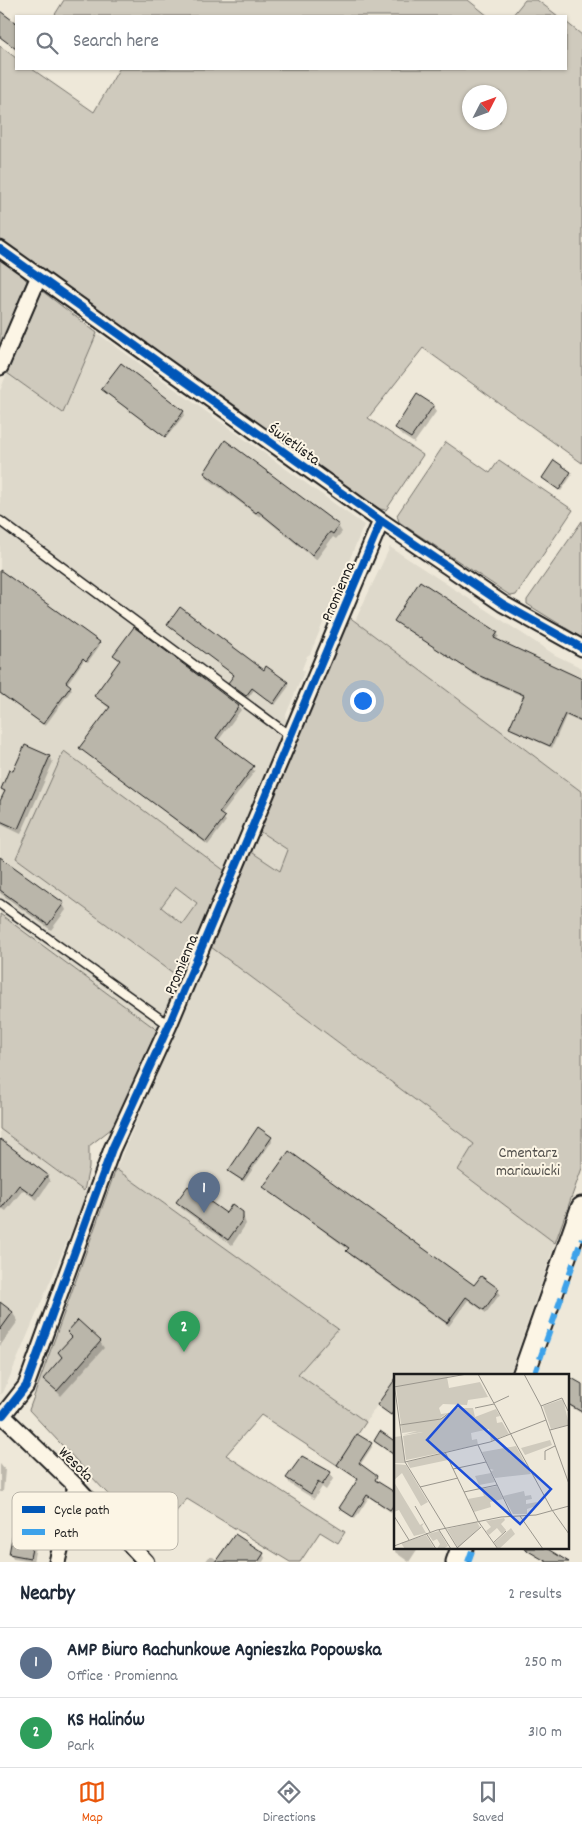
<!DOCTYPE html>
<meta charset="utf-8">
<style>
:root{--surface:#fff;--page:#f6f6f7;--text:#1f2937;--muted:#747a83;--line:#e0e1e3;--accent:#ea580c}
body{margin:0;font-family:Dekko,sans-serif;background:var(--page);color:var(--text)}
.compass{position:absolute;left:462px;top:85px;width:45px;height:45px;border-radius:50%;background:var(--surface);box-shadow:0 1px 4px #0004;rotate:48deg}
.you{position:absolute;left:362px;top:700px;width:18px;height:18px;margin:-12px;border:4px solid #fff;border-radius:50%;background:#1a73e8;box-shadow:0 0 0 8px #1a73e833}
.badge{display:grid;place-items:center;width:32px;height:32px;border-radius:50%;background:var(--accent);color:#fff;font-size:16px;font-weight:700}
.pin{position:absolute;translate:-50% -41px;filter:drop-shadow(0 1px 2px #0008)}
.pin::after{content:'';position:absolute;top:26px;width:18px;height:15px;background:inherit;clip-path:polygon(0 0,100% 0,50% 100%)}
.list{margin:0;padding:0;list-style:none}
h2{display:flex;justify-content:space-between;align-items:center;height:65px;margin:0;padding:0 20px;font-size:21px}
h2 small{font-size:16px;font-weight:400;color:var(--muted)}
.list li{display:grid;grid-template-columns:32px 1fr auto;gap:15px;align-items:center;box-sizing:border-box;height:70px;padding:0 20px;border-top:1px solid var(--line)}
.list b{display:block;font-size:19px;white-space:nowrap}
.list p{margin:0;font-size:16px;white-space:nowrap;color:var(--muted)}
.list em{font-size:16px;font-style:normal;color:var(--muted)}
.icon{flex:none;width:28px;height:28px;fill:none;stroke:currentColor;stroke-width:2;stroke-linecap:round;stroke-linejoin:round}
.map{position:relative;flex:none;width:582px;height:1562px;overflow:hidden}
.search{position:absolute;background:var(--surface);box-shadow:0 1px 4px #0004;left:15px;right:15px;top:15px;height:55px;display:flex;align-items:center;gap:12px;box-sizing:border-box;padding:0 18px;border-radius:0px;color:var(--muted);font-size:19px}
.sheet{height:205px;background:var(--surface)}
nav{display:flex;justify-content:space-around;align-items:center;box-sizing:border-box;height:70px;border-top:1px solid var(--line);background:var(--surface);font-size:14px;color:var(--muted)}
nav a{display:grid;justify-items:center;gap:2px}
nav .on{color:var(--accent)}
.map>svg:first-child{display:block}
</style>
<div class="map">
<svg width="582" height="1562" viewBox="0 0 582 1562">
<rect width="100%" height="100%" fill="#eee8d9"/>
<filter id="ink" filterUnits="userSpaceOnUse"><feTurbulence type="fractalNoise" baseFrequency=".02" numOctaves="2"/><feDisplacementMap in="SourceGraphic" scale="10" xChannelSelector="R" yChannelSelector="G"/><feConvolveMatrix kernelMatrix="1 2 1 2 8 2 1 2 1" color-interpolation-filters="sRGB"/></filter>
<g filter="url(#ink)">
<!-- built -->
<path fill="#ded9cb" d="M97 333 364 525 310 654 307 656 302 669 304 672 285 717 288 721 225 871 64 751 16 858 180 978 157 1030 0 914V391L7 373 63 413Z
M390 547 555 655 582 668V792L355 621Z
M259 831 288 850 280 871 250 851Z
M176 887 197 903 182 924 161 907Z
M211 947 474 1144 458 1171 555 1243 509 1376H396V1383L393 1381 366 1422 298 1374 337 1329 116 1169Z
M0 1129 87 1194 3 1393 0 1394Z"/>
<!-- green -->
<path fill="#cfcabd" stroke="#76736c" fill-rule="evenodd" d="M64 0H468L488 16H54Z
M525 0H537L558 16H512Z
M566 22 582 35V463L423 348 368 418 423 455 386 510 380 509 324 473 0 243V46L16 58V69H32L94 112 119 69H566ZM470 92H500V122H470Z
M0 258 15 268 27 281 0 347Z
M42 291 97 333 63 413 7 373Z
M446 442 490 473 499 460 573 510 516 595 511 596 399 522 397 515Z
M582 521V638L527 604V600Z
M348 616 582 792V1168L555 1243 458 1170 474 1144 211 947 250 851 280 871 288 850 259 831Z
M64 751 225 871 180 978 16 858ZM176 887 197 903 182 924 161 907Z
M0 914 157 1030 115 1124 111 1129 89 1146V1167L84 1191 0 1129Z
M116 1169 338 1329 298 1374 366 1422 337 1465 261 1415 226 1455 345 1532 338 1543 320 1532 300 1562H290L187 1499 151 1540 29 1410Z"/>
<!-- shadow -->
<path fill="#0003" d="M103 390 183 412 185 414 166 438Z
M433 406 436 412 414 443 400 434 397 428Z
M205 473 338 526 342 532 336 539 333 537 316 560 261 515 260 517 208 479Z
M570 473 572 475 561 491 543 478Z
M0 571 100 645 88 662 84 660 67 684 72 689 45 726 0 694Z
M395 621 497 633 499 636 496 640 582 680V723L566 716 552 748 512 730 511 727 525 697 475 675Z
M168 625 264 672 289 686 275 705 254 690 248 698 231 685 229 683 235 676Z
M115 655 238 706 241 710 218 741 255 771 221 816 226 821 208 845 81 748 110 709 95 696 121 662Z
M49 757 53 762 21 834 0 824V804L5 793 2 789 14 773Z
M0 858 63 904 66 910 51 930 0 893Z
M271 1138 272 1141 244 1182 231 1173 229 1171Z
M0 1141 47 1176 50 1181 37 1200 23 1190 6 1211 0 1207Z
M265 1187 475 1287 498 1290 500 1294 486 1313 468 1300 449 1326 350 1255 349 1250Z
M178 1202 226 1214 242 1213 246 1224 232 1245 181 1208Z
M0 1303 12 1312 18 1321 0 1346Z
M78 1322 100 1342 104 1348 61 1396 45 1379 62 1358 59 1353 72 1339 68 1332Z
M568 1378 582 1386 581 1413 568 1405Z
M396 1384V1413L393 1417 378 1405Z
M375 1441 396 1443V1457L376 1443Z
M371 1444 372 1447 360 1465 376 1477V1482L396 1495V1506L391 1512 369 1497 355 1519 340 1508 359 1480 339 1465Z
M0 1464 5 1470 3 1492H0Z
M330 1473 333 1479 326 1490 322 1487 314 1499 290 1484 287 1478Z
M36 1527 39 1532 33 1562 13 1559 10 1553Z
M236 1535 263 1554 265 1558 263 1562H205L209 1557H213L218 1561Z
M396 1547V1548H418L409 1562 395 1552Z"/>
<!-- building -->
<path fill="#bab6aa" stroke="#1c1c1c" d="M0 11 16 23V49L0 37Z
M121 363 184 411 165 437 101 389Z
M417 394 434 405 411 438 395 428Z
M225 440 339 525 333 534 330 532 312 555 258 511 256 513 204 473Z
M554 460 571 472 559 490 542 478Z
M0 570 100 642 86 661 83 658 66 682 71 686 43 724 0 693Z
M420 581 498 632 494 638 582 679V722L565 714 550 746 509 728 524 695 472 672 394 621Z
M180 607 264 670 266 666 288 682 273 704 252 688 246 696 228 683 234 675 167 625Z
M134 627 239 706 216 738 254 766 219 813 225 817 206 842 79 748 110 707 94 696 120 660 113 655Z
M25 745 50 756 18 829 0 821V801L5 791 1 789 9 770 13 771Z
M0 857 64 903 48 925 0 890Z
M258 1127 272 1137 242 1180 228 1171Z
M0 1139 48 1175 33 1195 19 1185 0 1210Z
M289 1151 474 1285 481 1276 499 1289 484 1310 466 1297 447 1323 346 1251 349 1248 263 1187Z
M188 1186 226 1213 232 1204 243 1212V1219L228 1240 176 1202Z
M0 1302 13 1312 0 1330Z
M78 1320 101 1341 57 1391 43 1379 62 1357 58 1352 72 1337 67 1332Z
M568 1376 582 1384V1412L568 1404Z
M396 1378V1408L391 1415 377 1405Z
M380 1431 396 1442V1456L374 1441Z
M357 1434 372 1443 359 1463 377 1476 375 1480 396 1493V1502L390 1510 367 1495 353 1517 339 1508 358 1479 337 1465Z
M302 1456 331 1472 322 1485 318 1482 311 1494 286 1478Z
M15 1521 37 1525 30 1558 9 1554Z
M235 1534 264 1553 258 1562H215Z
M523 1548H546L569 1562H547Z"/>
<g fill="none" stroke-linecap="round" stroke-linejoin="round">
<!-- lane casing -->
<g stroke="#1c1c1c" stroke-width="11">
<path id="lane" d="M0 521 290 736
M0 904 169 1025"/>
</g>
<!-- street casing -->
<g stroke="#1c1c1c" stroke-width="19">
<path id="street" d="M0 249 381 521 503 604 582 648
M0 367 39 276
M0 1413 76 1486 146 1562
M3 1415 26 1386 112 1149 169 1025 381 521
M57 1562 76 1486"/>
</g>
<!-- secondary casing -->
<g stroke="#1c1c1c" stroke-width="25">
<path id="secondary" d="M523 1376 582 1208
M457 1562 462 1548"/>
</g>
<!-- lane -->
<use href="#lane" stroke="#fcf5e5" stroke-width="8"/>
<!-- street -->
<use href="#street" stroke="#fcf5e5" stroke-width="15"/>
<!-- secondary -->
<use href="#secondary" stroke="#fcf5e5" stroke-width="21"/>
<!-- quiet -->
<path stroke="#3da2ea" stroke-width="6" stroke-dasharray="12 6" stroke-linecap="butt" d="M534 1376 582 1238
M468 1562 473 1548"/>
<!-- cycleway casing -->
<g stroke="#fcf5e5" stroke-width="11">
<path id="cycleway" d="M0 249 381 521 503 604 582 648
M3 1415 26 1386 112 1149 169 1025 381 521"/>
</g>
<!-- cycleway -->
<use href="#cycleway" stroke="#0057b8" stroke-width="8"/>
</g>
</g>
<g text-anchor="middle" stroke-width="4" stroke-linejoin="round" paint-order="stroke">
<!-- street labels -->
<g font-size="16" fill="#1c1c1c" stroke="#fcf5e5">
<text transform="translate(295 443) rotate(36)" y="6">Świetlista</text>
<text transform="translate(337 591) rotate(-67)" y="6">Promienna</text>
<text transform="translate(180 964) rotate(-67)" y="6">Promienna</text>
<text transform="translate(77 1463) rotate(45)" y="6">Wesoła</text>
</g>
<!-- park labels -->
<g font-size="16" fill="#52504c" stroke="#fcf5e5">
<text x="528" y="1157">Cmentarz<tspan x="528" dy="18">mariawicki</tspan></text>
</g>
</g>
<!-- overview -->
<g transform="translate(394 1374)">
<rect width="175" height="175" fill="#eee8d9"/>
<path d="M0 0H70L53 3 55 14 86 8 94 23 74 26 73 31 49 30 45 34 47 40 54 39 43 46 61 37V34H79L81 43 102 35 106 42 102 43 103 49 108 48 115 60 97 67 95 55 77 59 78 66 83 65 84 71 12 86 9 62 29 58 9 61 23 57 8 59 7 51 11 50H7ZM169 25 175 51 157 55 149 32ZM8 62 11 89H0V63ZM156 66 158 71 131 81 127 74ZM122 72 137 100 101 104 97 97 100 96 96 95 88 78ZM51 79 54 86 16 94 13 88ZM0 90 12 91 34 128 27 132 8 99 0 106ZM97 99 101 108 85 111 81 102ZM0 108 26 151 30 149 28 152 32 159 20 162 5 136 0 138ZM103 112 109 125 96 128 97 133 80 138 74 125 90 122 87 115ZM130 117 131 122 137 121 138 125 132 126V130L143 128 142 132 133 135V140H119L109 122ZM110 144 111 146 107 150 112 156 108 160 103 154 95 161 92 157 97 153 92 147ZM83 148 86 153 64 174 53 155ZM117 154 121 160 105 175 100 169ZM45 157 54 172 49 175H43L46 170 43 165 39 167 34 160ZM32 161 41 175H11L7 169Z" fill="#cfcabd"/>
<path fill="none" stroke="#9a968d" stroke-width="1" d="M84 0 158 136 175 160M130 0 147 32 175 110M0 9 11 88 64 175M0 13 73 0M100 29 115 22M147 32 168 24 174 37M81 34 100 30M6 51 47 45 55 39M156 56 175 51M84 71 118 142M51 78 84 147 104 175M151 86V77L161 72M11 88 96 68 152 46M59 95 92 88M26 113 64 104M70 118 103 111M21 132 36 158M0 142 15 166M126 142 149 175M45 156 57 175M32 159 42 175M99 169 112 157M0 172 43 156 107 143 142 141 175 132M63 174 87 153"/>
<path fill="#1d4ed8" fill-opacity="0.15" stroke="#1d4ed8" stroke-width="2.5" d="M64 31 157 115 126 150 33 66Z"/>
<rect width="175" height="175" fill="none" stroke="#1c1c1c" stroke-width="2.5"/>
</g>
<!-- legend -->
<rect x="12" y="1492" width="166" height="58" rx="8" fill="#fcf5e5" stroke="#b9b4a9" stroke-width="1"/>
<rect x="22" y="1506" width="23" height="7" fill="#0057b8"/>
<rect x="22" y="1529" width="23" height="6" fill="#3da2ea"/>
<g font-size="14" fill="#1c1c1c">
<text x="54" y="1514">Cycle path</text>
<text x="54" y="1537">Path</text>
</g>
</svg>
<svg class="compass" viewBox="-18 -18 36 36"><path d="M0-13l5 13h-10z" fill="#e53935"/><path d="M0 13l5-13h-10z" fill="#747a83"/></svg>
<div class="you"></div>
<div class="pin badge" style="left:204px;top:1213px;background:#5c6f8a">1</div>
<div class="pin badge" style="left:184px;top:1352px;background:#2e9e5b">2</div>
<div class="search"><svg class="icon" aria-label="search" viewBox="0 0 24 24"><circle cx="10" cy="10" r="6"/><path d="M15 15l6 6"/></svg>Search here</div>
</div>
<section class="sheet">
<h2>Nearby<small>2 results</small></h2>
<ul class="list">
<li><span class="badge" style="background:#5c6f8a">1</span><div><b>AMP Biuro Rachunkowe Agnieszka Popowska</b><p>Office · Promienna</p></div><em>250 m</em></li>
<li><span class="badge" style="background:#2e9e5b">2</span><div><b>KS Halinów</b><p>Park</p></div><em>310 m</em></li>
</ul>
</section>
<nav>
<a class="on"><svg class="icon" aria-label="map" viewBox="0 0 24 24"><path d="M3 6l6-2 6 2 6-2v14l-6 2-6-2-6 2zM9 4v14M15 6v14"/></svg>Map</a>
<a><svg class="icon" aria-label="directions" viewBox="0 0 24 24"><path d="M12 3l9 9-9 9-9-9zM9 14v-3h6M13 9l2 2-2 2"/></svg>Directions</a>
<a><svg class="icon" aria-label="saved" viewBox="0 0 24 24"><path d="M7 4h10v16l-5-4-5 4z"/></svg>Saved</a>
</nav>
